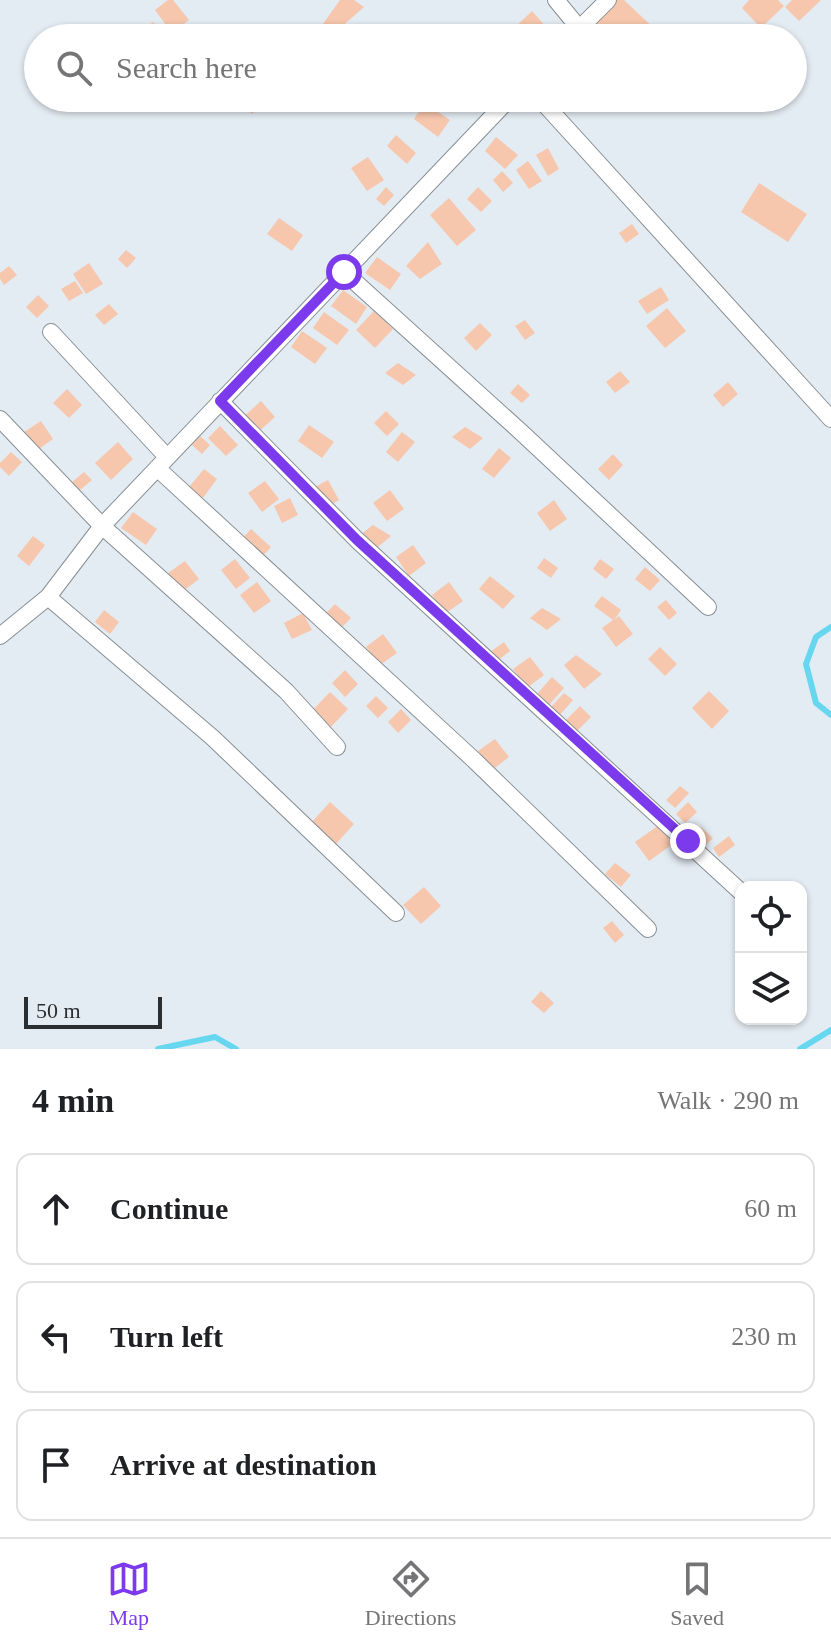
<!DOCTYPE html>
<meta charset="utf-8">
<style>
:root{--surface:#fff;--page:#f2f2f2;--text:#202124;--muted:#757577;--line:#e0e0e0;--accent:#7c3aed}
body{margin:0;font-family:Georgia,serif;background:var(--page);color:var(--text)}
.controls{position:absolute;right:24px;bottom:24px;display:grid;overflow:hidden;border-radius:16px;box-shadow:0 2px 6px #0004}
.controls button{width:72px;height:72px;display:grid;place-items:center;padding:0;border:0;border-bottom:2px solid var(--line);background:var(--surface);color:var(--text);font:40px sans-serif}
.scale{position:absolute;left:24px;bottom:20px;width:138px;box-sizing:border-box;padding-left:8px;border:4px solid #2b2e30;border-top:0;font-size:22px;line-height:28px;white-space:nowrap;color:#2b2e30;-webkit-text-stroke:6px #e4ecf3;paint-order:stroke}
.stop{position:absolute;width:24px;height:24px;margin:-18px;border:6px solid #7c3aed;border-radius:50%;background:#fff}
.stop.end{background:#7c3aed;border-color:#fff;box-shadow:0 2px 8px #0008}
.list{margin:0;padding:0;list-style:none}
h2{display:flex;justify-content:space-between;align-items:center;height:104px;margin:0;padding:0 32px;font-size:34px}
h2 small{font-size:26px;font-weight:400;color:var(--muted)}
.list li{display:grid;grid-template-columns:52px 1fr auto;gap:24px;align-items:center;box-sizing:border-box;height:112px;margin:0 16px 16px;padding:0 16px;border:2px solid var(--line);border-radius:16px}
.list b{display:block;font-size:30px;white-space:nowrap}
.list em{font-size:26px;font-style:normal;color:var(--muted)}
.icon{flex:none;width:44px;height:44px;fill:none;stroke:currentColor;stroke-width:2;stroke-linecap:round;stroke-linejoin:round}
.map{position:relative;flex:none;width:831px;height:1049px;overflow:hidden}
.search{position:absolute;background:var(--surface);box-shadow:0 2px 6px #0004;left:24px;right:24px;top:24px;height:88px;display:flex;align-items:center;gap:20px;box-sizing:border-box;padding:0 28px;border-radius:44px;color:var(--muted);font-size:30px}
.sheet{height:488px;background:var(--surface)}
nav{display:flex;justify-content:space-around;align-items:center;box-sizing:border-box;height:112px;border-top:2px solid var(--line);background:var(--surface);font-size:22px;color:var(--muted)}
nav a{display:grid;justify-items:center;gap:4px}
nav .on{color:var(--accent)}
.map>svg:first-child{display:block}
</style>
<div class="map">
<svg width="831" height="1049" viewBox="0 0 831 1049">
<rect width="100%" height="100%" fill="#e4ecf3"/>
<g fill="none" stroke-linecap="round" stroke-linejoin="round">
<!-- stream -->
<path stroke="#67d7f0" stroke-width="6" d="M831 627 816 637 806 664 816 703 831 715
M158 1049 215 1037 236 1049
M800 1049 831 1030"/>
</g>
<!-- building -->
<path fill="#f6c6ad" d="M168 0H173L189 20 172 33 155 10Z
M340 0H354L364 7 339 29 320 28Z
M613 0H624L657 31 650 38H610L593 21Z
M749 0H778L784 6 761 28 742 8Z
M792 0H821L799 21 785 7Z
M532 11 546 27 534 38H518L511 31Z
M153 22 162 32 154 38H147L142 32Z
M247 98H262L264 100 252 114 242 104Z
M425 103 450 120 438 137 414 119Z
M396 135 416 153 407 164 387 146Z
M496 137 518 155 505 169 485 151Z
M548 148 559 169 548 176 536 155Z
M368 157 384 180 367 191 351 168Z
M528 161 542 181 529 189 516 170Z
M502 171 513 183 503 192 493 180Z
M759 183 807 214 788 242 741 212Z
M386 187 394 195 384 206 376 199Z
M478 187 492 201 481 212 467 199Z
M449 198 476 230 457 246 430 215Z
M279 218 303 235 292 251 267 234Z
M632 224 639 234 626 243 619 233Z
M428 242 442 264 420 279 406 266Z
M126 250 136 258 127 268 118 259Z
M377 257 401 274 390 290 365 273Z
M89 263 103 284 86 294 73 274Z
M9 266 17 275 4 285 0 279V273Z
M75 281 83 293 69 301 61 289Z
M661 287 669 300 647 314 638 301Z
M343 290 367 307 356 324 331 306Z
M38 295 49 306 37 318 26 307Z
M109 304 118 314 104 325 95 315Z
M667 308 686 331 665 348 646 326Z
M374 311 393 329 375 348 356 330Z
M324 312 349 330 337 345 313 328Z
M525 320 535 333 525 340 515 326Z
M480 323 492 335 476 351 464 338Z
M302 331 327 348 315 364 291 347Z
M398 363 416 375 403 385 385 373Z
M620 371 630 382 615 393 606 382Z
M728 382 738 394 723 407 713 395Z
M518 384 530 395 522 403 510 393Z
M67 389 82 405 69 418 53 403Z
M261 401 275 417 255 435 241 419Z
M386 411 399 424 387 436 374 423Z
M41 421 53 439 36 451 24 432Z
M309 425 334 442 322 458 298 441Z
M220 426 238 445 226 456 208 438Z
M465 427 483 438 470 449 452 437Z
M402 432 415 442 398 462 386 452Z
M200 436 210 445 202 454 192 445Z
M118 442 133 459 111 480 95 463Z
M499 448 511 458 494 478 482 469Z
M11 452 22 462 9 476 0 467V463Z
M613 454 623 465 609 480 598 469Z
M204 469 217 479 203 498 189 487Z
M84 472 92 480 80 490 72 482Z
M328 480 339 500 327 507 315 487Z
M265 481 279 499 262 512 248 493Z
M390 490 404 509 387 521 373 503Z
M290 498 298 515 282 523 274 506Z
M554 500 567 519 550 531 537 513Z
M133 512 157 529 146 545 121 528Z
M373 525 391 536 378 547 360 535Z
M251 529 271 547 261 558 241 540Z
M33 536 45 545 29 566 17 556Z
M413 545 426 563 409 576 396 557Z
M544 558 558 568 551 578 537 568Z
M235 559 250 578 236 589 221 570Z
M600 559 614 569 606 579 593 569Z
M185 561 199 579 182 592 168 573Z
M645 567 660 580 650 591 635 579Z
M490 576 515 596 503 609 479 589Z
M257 582 271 601 254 613 240 595Z
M449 582 463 601 446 613 432 595Z
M602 596 621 610 614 620 619 616 633 634 616 647 602 628 613 620 594 606Z
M666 600 677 613 669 620 657 607Z
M335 604 351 618 341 628 325 614Z
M542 608 561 619 547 630 530 618Z
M104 610 119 622 110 634 95 622Z
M303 613 312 630 292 639 284 623Z
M383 634 397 653 380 665 366 647Z
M504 642 510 651 497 661 490 652Z
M660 647 677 664 665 676 648 659Z
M576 655 602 674 584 689 564 665Z
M530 657 544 675 527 688 513 669Z
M345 670 358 684 345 697 332 683Z
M552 677 564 688 549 705 537 694Z
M709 691 729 711 712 729 692 708Z
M330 692 348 709 329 729 311 712Z
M564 693 573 700 559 716 550 708Z
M376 696 388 708 378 718 366 706Z
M580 706 591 717 576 732 565 721Z
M401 709 411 720 398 733 388 722Z
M495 739 509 757 492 770 478 751Z
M680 786 689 793 675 808 666 800Z
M330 802 354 824 335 845 311 823Z
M688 802 697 812 685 823 676 814Z
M659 825 673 844 649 861 635 842Z
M701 827 713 838 705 846 694 835Z
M729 836 735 845 719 857 713 848Z
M615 863 631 875 621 887 605 874Z
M424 887 441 906 421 924 403 905Z
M612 921 624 935 615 943 603 928Z
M541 991 554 1003 544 1013 531 1002Z"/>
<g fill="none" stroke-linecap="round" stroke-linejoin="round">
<!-- minor casing -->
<g stroke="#878e94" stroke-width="18">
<path id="minor" d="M556 0 579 28
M570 38 608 0
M539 98 831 419
M344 272 521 432 708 607
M51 332 167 457
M220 401 357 540 741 892
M0 419 102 526 286 691 337 747
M157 468 474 760 648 929
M48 597 213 738 396 913
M0 636 48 597 102 526 510 98"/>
</g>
<!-- minor -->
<use href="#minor" stroke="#fff" stroke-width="16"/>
</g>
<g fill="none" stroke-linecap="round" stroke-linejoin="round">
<!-- route -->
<path stroke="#7c3aed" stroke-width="10" d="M344 272 220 401 357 540 688 841"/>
</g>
</svg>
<div class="controls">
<button><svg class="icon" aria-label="locate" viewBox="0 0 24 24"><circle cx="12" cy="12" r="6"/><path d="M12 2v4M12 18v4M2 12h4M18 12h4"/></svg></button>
<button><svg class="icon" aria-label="layers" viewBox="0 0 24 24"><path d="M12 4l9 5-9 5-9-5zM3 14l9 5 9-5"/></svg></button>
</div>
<div class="scale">50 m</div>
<div class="stop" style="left:344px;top:272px"></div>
<div class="stop end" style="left:688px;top:841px"></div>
<div class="search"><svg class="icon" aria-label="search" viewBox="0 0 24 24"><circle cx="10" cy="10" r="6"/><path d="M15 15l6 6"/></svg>Search here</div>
</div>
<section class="sheet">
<h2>4 min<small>Walk · 290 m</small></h2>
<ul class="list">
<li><svg class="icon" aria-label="ahead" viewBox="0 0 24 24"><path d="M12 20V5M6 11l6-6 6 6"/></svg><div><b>Continue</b></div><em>60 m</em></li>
<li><svg class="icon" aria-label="left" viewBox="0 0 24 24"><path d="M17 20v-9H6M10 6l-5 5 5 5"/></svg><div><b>Turn left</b></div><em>230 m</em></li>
<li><svg class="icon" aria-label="arrive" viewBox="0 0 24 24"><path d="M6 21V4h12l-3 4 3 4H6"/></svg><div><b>Arrive at destination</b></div></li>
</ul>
</section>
<nav>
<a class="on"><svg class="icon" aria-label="map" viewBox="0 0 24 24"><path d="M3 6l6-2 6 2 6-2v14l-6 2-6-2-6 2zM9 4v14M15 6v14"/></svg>Map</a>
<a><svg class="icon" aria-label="directions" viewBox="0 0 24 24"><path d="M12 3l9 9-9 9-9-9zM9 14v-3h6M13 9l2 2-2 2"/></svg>Directions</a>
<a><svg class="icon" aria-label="saved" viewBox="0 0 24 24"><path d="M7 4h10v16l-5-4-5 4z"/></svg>Saved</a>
</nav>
